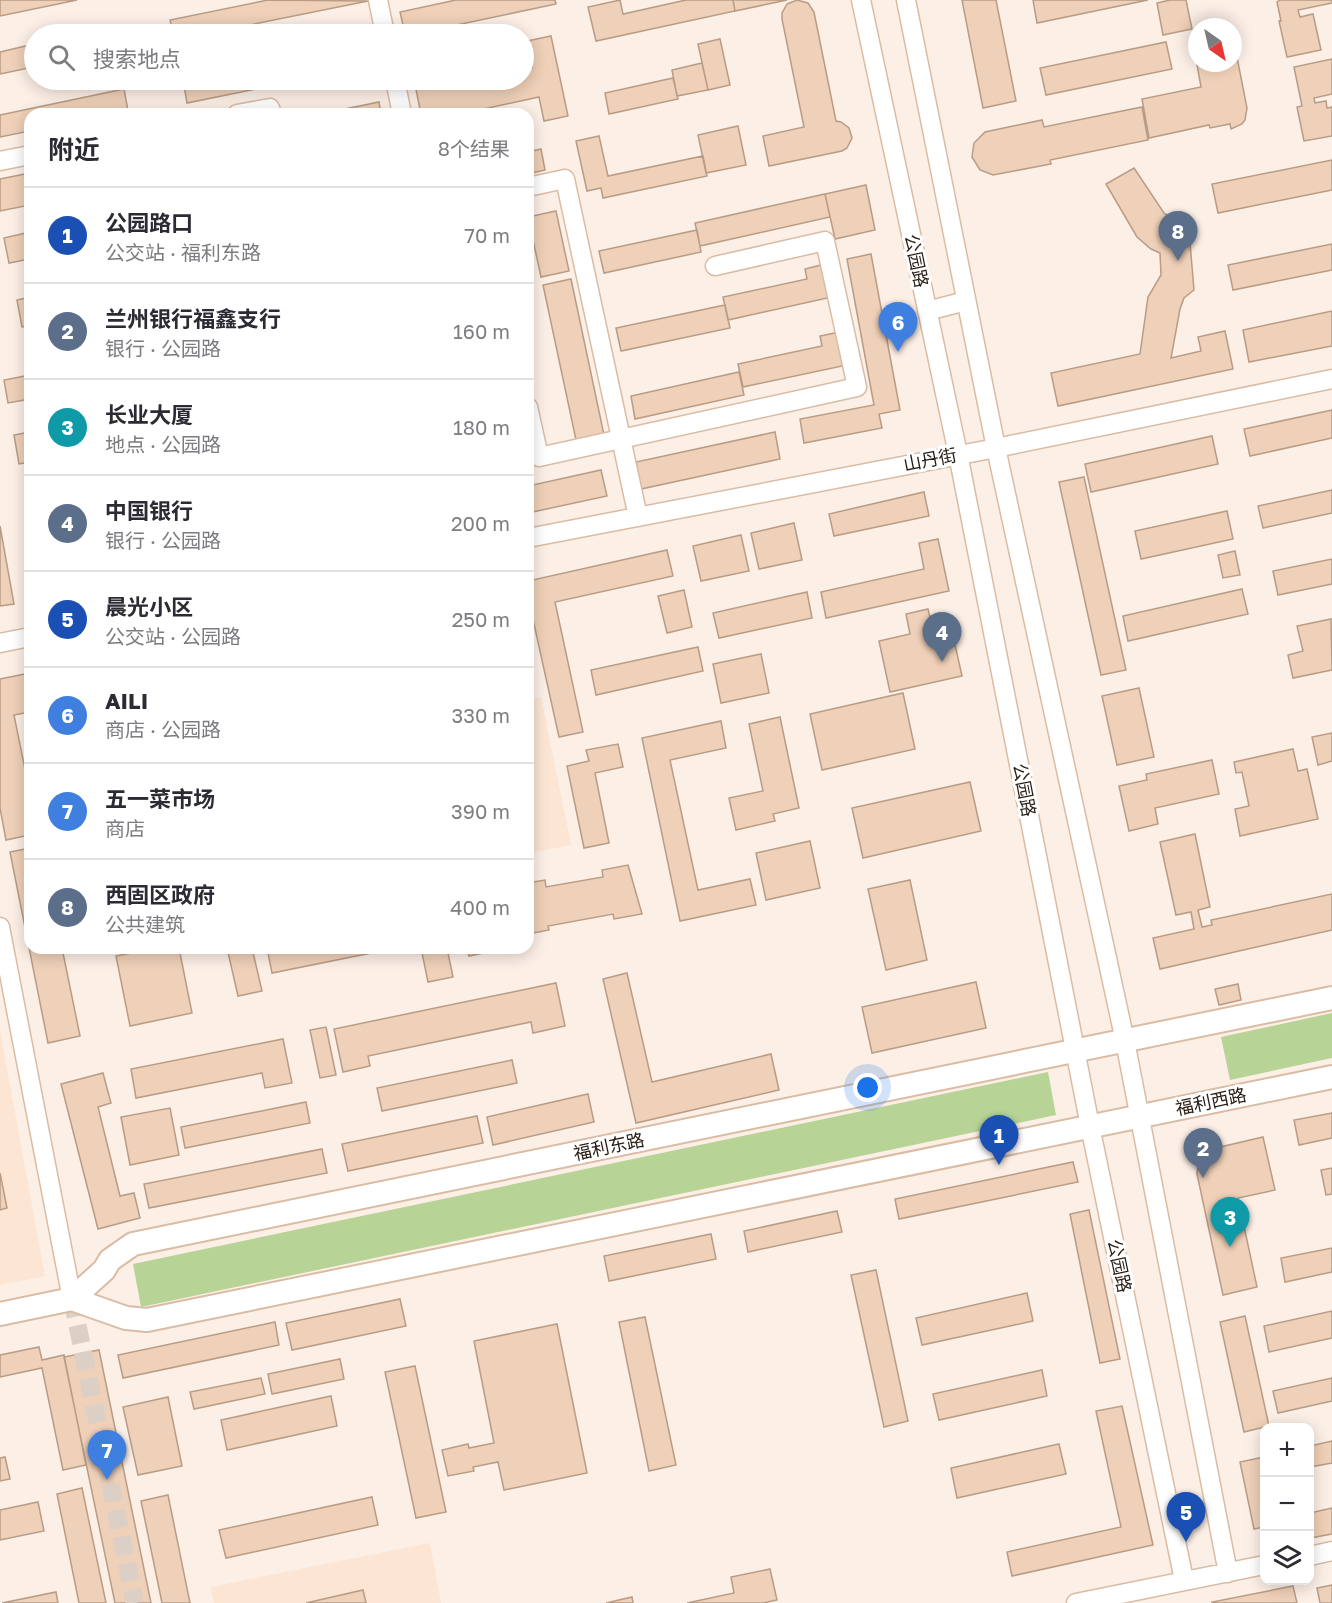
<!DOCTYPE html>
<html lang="zh">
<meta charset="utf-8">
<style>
:root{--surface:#fff;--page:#f7f7f7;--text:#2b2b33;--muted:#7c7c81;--line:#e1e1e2;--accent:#111827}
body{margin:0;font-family:"Golos Text","Noto Sans SC",sans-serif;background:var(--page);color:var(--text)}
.controls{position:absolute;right:18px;bottom:18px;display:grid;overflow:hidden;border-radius:12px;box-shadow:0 3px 15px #0003}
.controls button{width:54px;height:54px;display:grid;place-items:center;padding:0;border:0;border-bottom:2px solid var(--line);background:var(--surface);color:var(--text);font:30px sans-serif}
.compass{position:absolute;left:1188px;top:18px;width:54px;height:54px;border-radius:50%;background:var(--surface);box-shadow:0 3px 15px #0003;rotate:146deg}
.you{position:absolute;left:868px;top:1088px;width:21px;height:21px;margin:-15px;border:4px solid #fff;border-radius:50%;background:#1a73e8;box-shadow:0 0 0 9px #1a73e833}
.badge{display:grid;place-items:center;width:39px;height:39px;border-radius:50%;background:var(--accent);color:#fff;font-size:20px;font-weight:700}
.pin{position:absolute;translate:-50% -50px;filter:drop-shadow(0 2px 3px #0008)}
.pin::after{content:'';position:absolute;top:32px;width:21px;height:18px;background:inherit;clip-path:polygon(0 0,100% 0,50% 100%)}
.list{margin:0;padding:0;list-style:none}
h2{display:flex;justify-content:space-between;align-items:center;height:78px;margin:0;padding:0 24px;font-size:26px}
h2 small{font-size:20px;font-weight:400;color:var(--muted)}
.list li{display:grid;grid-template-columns:39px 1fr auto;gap:18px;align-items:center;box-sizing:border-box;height:96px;padding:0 24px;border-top:2px solid var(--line)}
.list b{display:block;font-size:22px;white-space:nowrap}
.list p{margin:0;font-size:20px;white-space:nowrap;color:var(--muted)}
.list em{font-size:20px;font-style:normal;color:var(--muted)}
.icon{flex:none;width:33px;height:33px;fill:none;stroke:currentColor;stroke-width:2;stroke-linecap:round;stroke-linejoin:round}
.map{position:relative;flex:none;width:1332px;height:1603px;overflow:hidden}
.search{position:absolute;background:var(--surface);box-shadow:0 3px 15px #0003;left:24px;top:24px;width:510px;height:66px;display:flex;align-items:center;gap:15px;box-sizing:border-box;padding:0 21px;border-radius:33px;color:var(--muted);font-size:22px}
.panel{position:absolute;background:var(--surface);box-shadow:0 3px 15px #0003;left:24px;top:108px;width:510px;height:846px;border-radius:18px}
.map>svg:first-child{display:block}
</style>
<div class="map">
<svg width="1332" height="1603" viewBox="0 0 1332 1603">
<rect width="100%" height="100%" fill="#fcefe6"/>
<!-- built -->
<path fill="#fce5d3" d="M528 677 532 698 541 697 571 845 528 853Z
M0 1031 45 1276 0 1285Z
M430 1543 441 1603H214L211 1587Z"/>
<!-- green -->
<path fill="#b7d395" d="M1332 1013V1058L1230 1080 1221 1037Z
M1048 1072 1056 1115 141 1307 133 1264Z"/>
<!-- building -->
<path fill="#efd0b8" stroke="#b99c85" stroke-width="1.5" d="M0 0H77L0 16Z
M268 0 368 1 205 34H173L170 20Z
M456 0H555L556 4 414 34H405L400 12Z
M620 0 623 14 686 0H733L735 11 596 41 588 7Z
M733 0H787L735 11Z
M797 0 808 3 814 12 836 121 841 122 849 128 852 138 847 148 842 151 769 166 763 136 804 127 782 19V13L787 4Z
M962 0H996L1016 101 983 108Z
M1033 0H1148L1037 23Z
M1170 0H1186L1192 29 1163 35 1157 3Z
M1280 0H1332V3L1298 10 1300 17 1313 14 1321 50 1287 57 1279 21H1281L1277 2Z
M114 28 115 34H83Z
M551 36 568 116 544 121 539 97 461 114H421L414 80H442L444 88 482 80H524V70L532 68 527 41Z
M1233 37 1247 108 1245 120 1242 124 1231 129 1230 124 1210 128 1209 125 1149 138 1142 99 1201 87 1193 42 1197 41V63H1233Z
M720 39 730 85 708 90 698 44Z
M1166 42 1172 69 1046 95 1040 68Z
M34 44V67L0 74V52Z
M1332 59V94L1314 98 1315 103 1326 101 1327 108 1332 107V136L1304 141 1297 107 1302 106 1294 67Z
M702 63 708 90 677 96 672 70Z
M673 78 678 99 609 114 605 93Z
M183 80H300L187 103Z
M124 89 128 111 113 114H30V131L0 137V115Z
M379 102 381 114H321Z
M1142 107 1148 140 1050 160 1051 164 993 175 980 170 972 157 974 143 985 132 1042 120 1044 127Z
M738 126 746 165 706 173 698 135Z
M599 136 608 176 703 156 707 176 603 198 601 188 587 191 576 141Z
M541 149 545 170 528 174V152Z
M1332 160V190L1218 213 1212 184Z
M1134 168 1164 213 1172 219H1188L1194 290 1184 298 1180 309 1171 358 1201 351 1198 337 1225 331 1233 369 1058 406 1051 373 1140 354 1148 297 1161 275 1160 253 1151 249 1137 237 1106 184Z
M30 173V205L0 211V179Z
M866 185 875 230 835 239 825 194Z
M825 194 830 217 700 246 695 223Z
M556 211 569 271 541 277 528 217Z
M697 230 701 252 604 273 599 251Z
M30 232V259L9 263 4 238Z
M1332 244V270L1233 290 1228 265Z
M871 254 900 410 879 414 882 428 804 443 800 419 874 405 847 259Z
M825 264 832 297 728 320 723 297 807 279 805 269Z
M571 279 604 435 576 440 543 285Z
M30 297V325L22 327 17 300Z
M725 305 730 328 621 351 616 328Z
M1332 311V346L1249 362 1243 330Z
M840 332 847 365 743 387 738 364 822 346 820 336Z
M739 372 744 395 635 419 631 396Z
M30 375V399L8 403 4 380Z
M1332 410V438L1250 456 1244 429Z
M30 432V462L19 464 14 435Z
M775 432 780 459 641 489 636 462Z
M1212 436 1218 464 1091 492 1085 464Z
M601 470 607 496 528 513V486Z
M1084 477 1126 670 1101 675 1059 482Z
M1332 490V513L1263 528 1258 506Z
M924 492 929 516 834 536 829 514Z
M1227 511 1233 539 1141 559 1135 531Z
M794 523 802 560 759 569 751 533Z
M0 526 14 604 0 606Z
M741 535 749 571 701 581 693 546Z
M938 539 949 591 826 618 821 592 924 569 919 543Z
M667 550 673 576 555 602 583 732 559 737 528 597V581Z
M1235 551 1240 575 1223 578 1218 555Z
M1332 559V584L1278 595 1273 571Z
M1242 589 1248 614 1128 641 1123 616Z
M684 590 692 627 667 633 658 596Z
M807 592 812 618 719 638 713 613Z
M928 609 932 626 950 622 962 676 890 692 879 641 910 634 906 614Z
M1331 619 1332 670 1293 678 1288 655 1303 651 1297 626Z
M698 647 703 671 596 695 591 670Z
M761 654 769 693 721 703 713 664Z
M30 673V712L14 715 30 794V835L6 840 0 808V679Z
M1139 688 1154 757 1117 765 1102 696Z
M903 693 915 749 822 770 810 714Z
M780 717 799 808 773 814 775 821 736 830 729 798 763 791 749 724Z
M721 721 726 748 670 760 698 890 750 879 756 905 680 921 642 738Z
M1332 733V761L1318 765 1312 737Z
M618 744 623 767 595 773 609 843 584 848 567 766 589 761 586 750Z
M1293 749 1298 771 1307 769 1318 819 1240 836 1235 809 1249 806 1242 772 1236 773 1234 762Z
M1212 760 1219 794 1155 808 1158 824 1129 831 1119 786 1147 780 1146 774Z
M970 782 981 831 863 858 852 808Z
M1195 834 1210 907 1198 910 1202 927 1212 925 1211 920 1332 894V930L1160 969 1153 938 1194 929 1191 912 1176 915 1160 842Z
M810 841 820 888 766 900 756 853Z
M30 848V948H62L80 1036 48 1043 10 852Z
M628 865 642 914 614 919 613 914 548 926 549 930 528 934V883L545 880 546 887 603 877 602 870Z
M910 880 927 960 886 970 868 889Z
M157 948H179L192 1013 130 1026 116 956Z
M227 948H252L262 991 238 996Z
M267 948H396L272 973Z
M421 948H447L453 977 428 982Z
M467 948H492L493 951 469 956Z
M627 973 652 1082 771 1054 779 1090 636 1123 603 979Z
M976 982 986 1028 872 1053 862 1007Z
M556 983 565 1026 533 1033 531 1022 368 1056 370 1066 343 1072 334 1029Z
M1238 984 1241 1000 1219 1005 1215 989Z
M326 1027 336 1075 320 1078 310 1030Z
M283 1039 292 1083 265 1088 262 1073 136 1098 131 1069Z
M512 1060 517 1083 382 1111 377 1088Z
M103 1073 111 1103 98 1107 120 1196 134 1193 140 1218 98 1229 61 1084Z
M588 1094 594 1122 493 1145 487 1117Z
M306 1102 310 1123 185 1148 181 1127Z
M170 1108 179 1155 130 1165 121 1117Z
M1332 1113V1138L1299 1145 1294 1120Z
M477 1116 483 1143 348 1171 342 1144Z
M1263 1137 1275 1190 1238 1198 1257 1287 1223 1295 1197 1174 1198 1166 1208 1152 1216 1148Z
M322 1149 327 1173 149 1208 144 1184Z
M1073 1162 1078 1182 899 1219 895 1199Z
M1332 1168V1194L1326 1195 1321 1170Z
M0 1173 7 1208 0 1210Z
M1089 1210 1120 1359 1100 1363 1070 1214Z
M837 1211 842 1232 748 1252 744 1231Z
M711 1234 716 1259 609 1281 604 1256Z
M1332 1248V1272L1285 1282 1281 1258Z
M876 1270 908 1421 884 1427 851 1275Z
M1027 1293 1033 1321 922 1345 916 1318Z
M400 1299 406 1326 292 1350 286 1323Z
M1332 1311V1338L1269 1352 1264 1326Z
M1245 1316 1269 1426 1244 1432 1220 1322Z
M645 1317 676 1465 649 1471 619 1322Z
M275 1322 279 1345 123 1378 118 1355Z
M557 1324 587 1473 504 1490 498 1462 473 1467 474 1471 448 1476 442 1450 468 1444 469 1448 494 1443 474 1341Z
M39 1347 42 1360 64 1355 86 1465 63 1470 42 1368 0 1377V1355Z
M99 1350 151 1603H115L64 1357Z
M340 1359 344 1379 272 1394 268 1374Z
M415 1366 446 1512 416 1518 385 1372Z
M1042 1370 1047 1396 939 1420 933 1394Z
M261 1378 265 1394 194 1409 190 1392Z
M1332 1378V1401L1278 1413 1273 1391Z
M331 1396 337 1426 227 1450 221 1420Z
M168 1397 182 1466 138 1475 123 1407Z
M1122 1406 1153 1545 1012 1576 1007 1552 1121 1527 1096 1411Z
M1332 1441V1463L1310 1467V1446Z
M1059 1444 1066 1474 957 1498 951 1468Z
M5 1457 10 1479 0 1481V1458Z
M1264 1457V1527L1254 1529 1240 1462Z
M82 1488 106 1603H79L57 1494Z
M168 1495 190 1603H162L141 1501Z
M372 1497 378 1525 226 1558 219 1530Z
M38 1502 44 1531 0 1540V1510Z
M1332 1508V1534L1310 1538V1513Z
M770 1569 777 1600 763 1603H687L734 1593 731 1577Z
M1332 1585V1603H1320L1317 1588Z
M1293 1586 1297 1603H1212V1602Z
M363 1590 366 1603H306Z
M56 1592 58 1603H2Z
M632 1597 633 1603H606Z"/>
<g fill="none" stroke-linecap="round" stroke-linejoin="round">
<!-- minor-tunnel -->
<path stroke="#dccfc6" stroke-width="18" stroke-dasharray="18 9" stroke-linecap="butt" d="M72 1299 135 1603"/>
<!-- minor casing -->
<g stroke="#dabca4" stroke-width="21">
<path id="minor" d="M378 0 385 34
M861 0 958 454 1090 1126 1184 1580
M906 0 996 448 1125 1041 1228 1573
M395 80 402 114
M237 114 270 108 272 114
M0 161 30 155
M528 187 565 179 638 517
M927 311 966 301
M528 407 539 457 857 387 825 241 715 266
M528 538 996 448 1332 379
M0 643 30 637
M0 927 72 1299
M1310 1556 1332 1551
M1076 1603 1264 1565"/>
</g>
<!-- major casing -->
<g stroke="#dabca4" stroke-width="26">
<path id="major" d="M72 1299 104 1270 110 1260 133 1244 1332 998
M0 1314 72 1299 126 1318 147 1320 1332 1077"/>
</g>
<!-- minor -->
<use href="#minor" stroke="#fff" stroke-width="18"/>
<!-- major -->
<use href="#major" stroke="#fff" stroke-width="22"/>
</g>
<g text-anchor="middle" stroke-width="6" stroke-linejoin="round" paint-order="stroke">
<!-- street labels -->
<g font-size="18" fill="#271c13" stroke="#fff">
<text transform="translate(916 261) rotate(78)" y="6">公园路</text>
<text transform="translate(930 460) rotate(-11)" y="6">山丹街</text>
<text transform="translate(1024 790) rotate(79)" y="6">公园路</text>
<text transform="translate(1211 1102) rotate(-12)" y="6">福利西路</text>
<text transform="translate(609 1147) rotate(-12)" y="6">福利东路</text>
<text transform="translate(1119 1266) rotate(78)" y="6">公园路</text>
</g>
</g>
</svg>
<div class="controls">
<button>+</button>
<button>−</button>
<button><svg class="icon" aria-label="layers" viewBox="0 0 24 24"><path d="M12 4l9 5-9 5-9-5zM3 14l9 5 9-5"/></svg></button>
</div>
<svg class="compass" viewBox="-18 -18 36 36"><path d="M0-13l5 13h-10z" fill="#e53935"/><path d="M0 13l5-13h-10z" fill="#7c7c81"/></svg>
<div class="you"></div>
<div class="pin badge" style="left:999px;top:1165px;background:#1a4fb4">1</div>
<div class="pin badge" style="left:1203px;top:1178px;background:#5c6f8a">2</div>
<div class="pin badge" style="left:1230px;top:1247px;background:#0f9aa8">3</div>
<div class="pin badge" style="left:942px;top:662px;background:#5c6f8a">4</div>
<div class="pin badge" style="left:1186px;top:1542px;background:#1a4fb4">5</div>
<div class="pin badge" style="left:898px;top:352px;background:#3f7fe0">6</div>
<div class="pin badge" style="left:107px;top:1480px;background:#3f7fe0">7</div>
<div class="pin badge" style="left:1178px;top:261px;background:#5c6f8a">8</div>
<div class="search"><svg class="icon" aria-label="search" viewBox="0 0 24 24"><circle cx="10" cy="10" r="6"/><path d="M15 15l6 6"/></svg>搜索地点</div>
<section class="panel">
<h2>附近<small>8个结果</small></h2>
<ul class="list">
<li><span class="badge" style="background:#1a4fb4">1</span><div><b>公园路口</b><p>公交站 · 福利东路</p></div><em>70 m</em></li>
<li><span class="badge" style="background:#5c6f8a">2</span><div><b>兰州银行福鑫支行</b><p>银行 · 公园路</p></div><em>160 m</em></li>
<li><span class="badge" style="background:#0f9aa8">3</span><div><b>长业大厦</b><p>地点 · 公园路</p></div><em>180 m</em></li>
<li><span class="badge" style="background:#5c6f8a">4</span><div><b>中国银行</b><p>银行 · 公园路</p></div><em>200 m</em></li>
<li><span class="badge" style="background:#1a4fb4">5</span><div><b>晨光小区</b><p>公交站 · 公园路</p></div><em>250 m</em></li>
<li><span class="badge" style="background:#3f7fe0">6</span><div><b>AILI</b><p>商店 · 公园路</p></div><em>330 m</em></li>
<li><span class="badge" style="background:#3f7fe0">7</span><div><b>五一菜市场</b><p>商店</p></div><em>390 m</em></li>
<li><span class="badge" style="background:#5c6f8a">8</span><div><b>西固区政府</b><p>公共建筑</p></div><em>400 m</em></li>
</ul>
</section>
</div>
